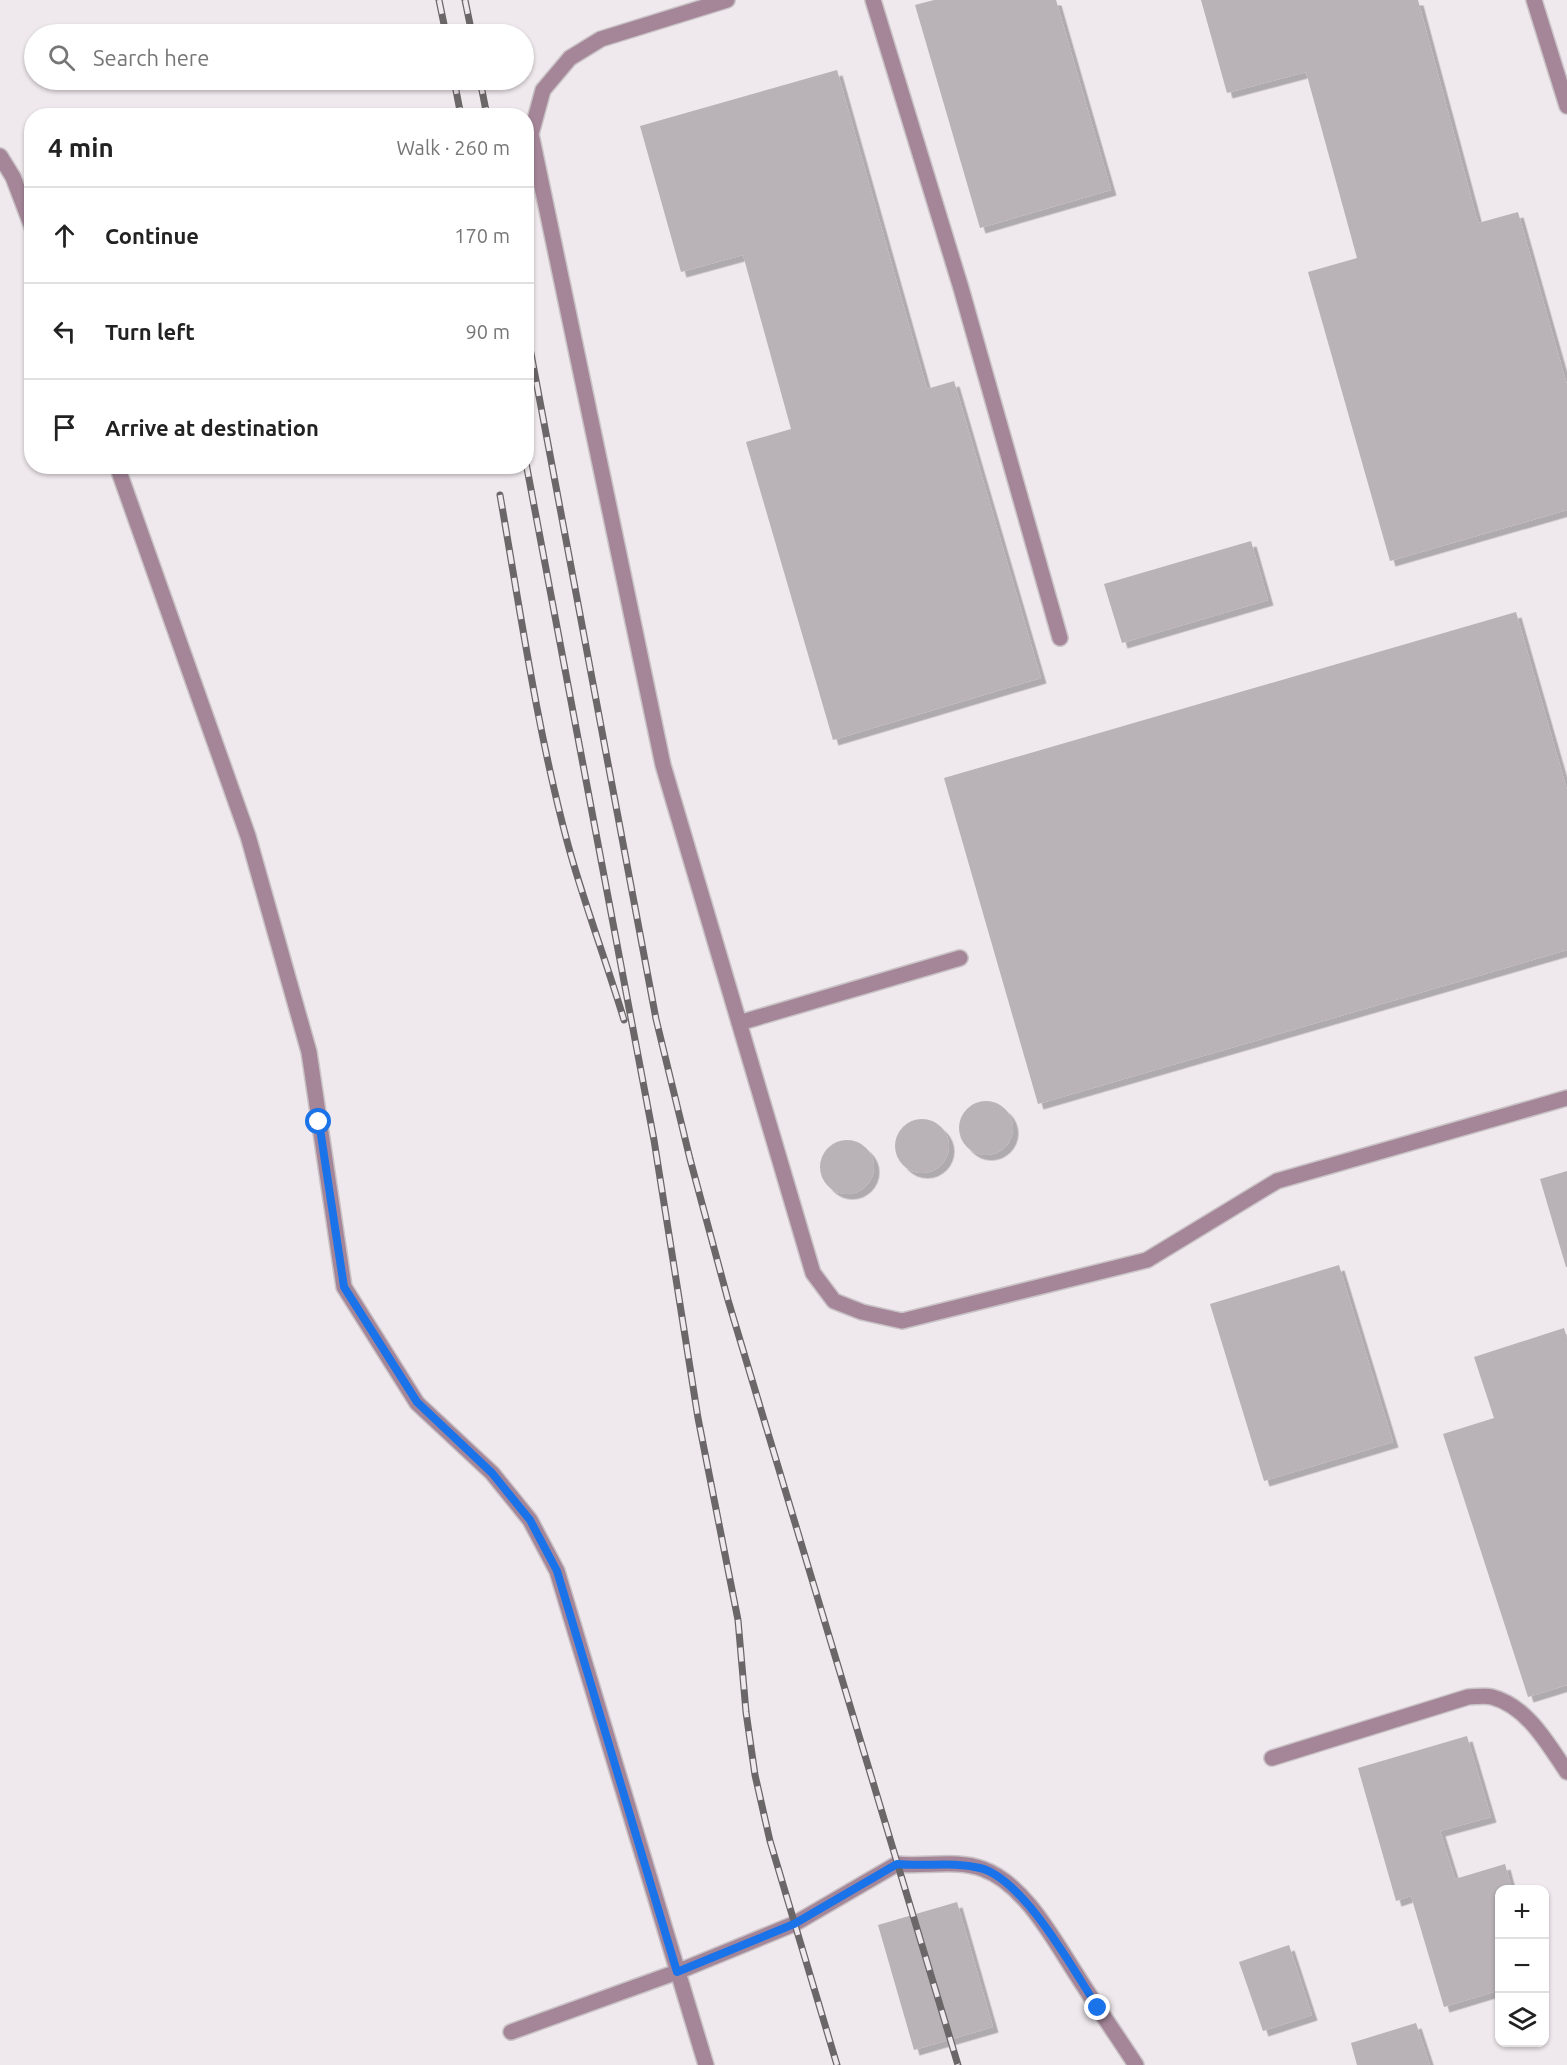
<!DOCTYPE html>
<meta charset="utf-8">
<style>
:root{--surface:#fff;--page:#f6f6f6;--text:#222;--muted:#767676;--line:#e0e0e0}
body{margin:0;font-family:Ubuntu,sans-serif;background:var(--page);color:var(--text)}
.controls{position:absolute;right:18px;bottom:18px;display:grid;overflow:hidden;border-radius:12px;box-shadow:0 2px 4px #0004}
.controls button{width:54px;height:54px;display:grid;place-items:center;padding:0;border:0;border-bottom:2px solid var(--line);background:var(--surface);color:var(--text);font:30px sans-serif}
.stop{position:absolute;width:18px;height:18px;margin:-14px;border:4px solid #1a73e8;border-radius:50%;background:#fff}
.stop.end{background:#1a73e8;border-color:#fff;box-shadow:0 2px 6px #0008}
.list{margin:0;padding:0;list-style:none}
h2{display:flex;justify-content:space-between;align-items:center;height:78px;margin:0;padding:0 24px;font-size:26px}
h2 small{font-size:20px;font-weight:400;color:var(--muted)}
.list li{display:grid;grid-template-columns:39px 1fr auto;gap:18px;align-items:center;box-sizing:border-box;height:96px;padding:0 24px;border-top:2px solid var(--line)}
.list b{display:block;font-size:22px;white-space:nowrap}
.list em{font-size:20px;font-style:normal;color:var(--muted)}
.icon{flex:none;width:33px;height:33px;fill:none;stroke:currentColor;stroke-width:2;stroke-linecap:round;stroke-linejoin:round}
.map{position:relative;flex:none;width:1567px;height:2065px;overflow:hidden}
.search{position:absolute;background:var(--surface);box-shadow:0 2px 4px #0004;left:24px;top:24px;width:510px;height:66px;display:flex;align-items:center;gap:15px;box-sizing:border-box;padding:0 21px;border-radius:33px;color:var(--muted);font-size:22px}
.panel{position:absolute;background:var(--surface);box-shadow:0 2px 4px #0004;left:24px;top:108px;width:510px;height:366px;border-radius:24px}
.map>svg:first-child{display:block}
</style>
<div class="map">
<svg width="1567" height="2065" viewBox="0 0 1567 2065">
<defs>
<filter id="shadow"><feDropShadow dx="5.5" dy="5.5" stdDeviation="0" flood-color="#0004"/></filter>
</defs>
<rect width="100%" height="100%" fill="#efe8ec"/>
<!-- building -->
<path fill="#b9b2b6" filter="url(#shadow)" d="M934 0H1056L1111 190 980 228 915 5Z
M1201 0H1418L1478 223 1518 212 1567 385V510L1390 561 1308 272 1357 258 1306 72 1227 93Z
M837 70 927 389 954 381 1041 678 833 740 746 442 791 429 743 255 681 272 640 126Z
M1251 541 1268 600 1122 643 1104 584Z
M1516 612 1567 790V950L1038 1104 944 778Z
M959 1128a27 27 0 1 1 54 0a27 27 0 1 1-54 0Z
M895 1146a27 27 0 1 1 54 0a27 27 0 1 1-54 0Z
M820 1167a27 27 0 1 1 54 0a27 27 0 1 1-54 0Z
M1567 1171V1267H1566L1540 1179Z
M1339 1265 1393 1442 1264 1481 1210 1304Z
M1564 1328 1567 1338V1685L1528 1697 1443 1434 1494 1418 1474 1357Z
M1467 1736 1491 1817 1440 1831 1455 1879 1505 1864 1512 1890H1500V1990L1444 2007 1411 1896 1396 1901 1358 1768Z
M957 1902 993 2027 914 2050 878 1925Z
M1289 1945 1312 2015 1263 2031 1239 1962Z
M1416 2023 1430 2065H1357L1351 2043Z"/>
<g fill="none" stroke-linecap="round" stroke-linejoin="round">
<!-- service casing -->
<g stroke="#c9c3c6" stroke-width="18">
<path id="service" d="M727 0 601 39 570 58 543 90 531 134 663 765 813 1273 834 1301 862 1312 902 1321 1147 1260 1277 1181 1567 1098
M873 0 961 288 1060 638
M1534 0 1567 106
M0 156 13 177 32 227
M117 466 248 836 309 1052 344 1287 417 1403 492 1473 530 1520 557 1571 706 2065
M739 1023 960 958
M1272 1758 1468 1697C1475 1697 1485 1695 1492 1697 1527 1706 1548 1744 1567 1772
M511 2032 677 1972 794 1924 897 1864C925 1867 956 1859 983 1869 1025 1884 1055 1942 1078 1977 1097 2007 1117 2036 1136 2065"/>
</g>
<!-- service -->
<use href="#service" stroke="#a58699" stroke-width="15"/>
<!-- rail casing -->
<g stroke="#6b6769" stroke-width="7">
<path id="rail" d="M439 0 446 34
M465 0 472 34
M454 80 461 116
M480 80 487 116
M526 327 656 1019 690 1159 728 1300 958 2065
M526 463 654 1140 698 1418 738 1620 746 1712 755 1775 770 1841 837 2065
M500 495C520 609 537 729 567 841 583 901 606 960 624 1020"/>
</g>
<!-- rail -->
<use href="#rail" stroke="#efe8ec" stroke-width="4.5" stroke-dasharray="14" stroke-linecap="butt"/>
</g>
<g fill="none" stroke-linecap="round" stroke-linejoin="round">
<!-- route -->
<path stroke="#1a73e8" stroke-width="8" d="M319 1122 344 1287 417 1402 492 1473 530 1520 557 1571 677 1972 794 1924 897 1864C925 1867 952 1861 980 1868 1024 1879 1074 1971 1098 2008"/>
</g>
</svg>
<div class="controls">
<button>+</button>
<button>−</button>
<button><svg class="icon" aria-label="layers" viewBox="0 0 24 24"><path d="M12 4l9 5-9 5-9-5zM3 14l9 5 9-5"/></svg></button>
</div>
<div class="stop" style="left:319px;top:1122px"></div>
<div class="stop end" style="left:1098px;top:2008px"></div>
<div class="search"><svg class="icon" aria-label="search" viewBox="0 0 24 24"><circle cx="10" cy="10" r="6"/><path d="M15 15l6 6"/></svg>Search here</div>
<section class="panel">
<h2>4 min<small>Walk · 260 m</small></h2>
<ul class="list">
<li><svg class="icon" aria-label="ahead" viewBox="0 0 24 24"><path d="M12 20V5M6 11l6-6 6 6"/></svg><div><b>Continue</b></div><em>170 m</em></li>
<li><svg class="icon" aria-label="left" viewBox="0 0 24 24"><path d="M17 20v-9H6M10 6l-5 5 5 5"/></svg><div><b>Turn left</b></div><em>90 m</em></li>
<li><svg class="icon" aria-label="arrive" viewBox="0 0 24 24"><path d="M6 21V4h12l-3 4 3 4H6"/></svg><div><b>Arrive at destination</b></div></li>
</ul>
</section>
</div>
